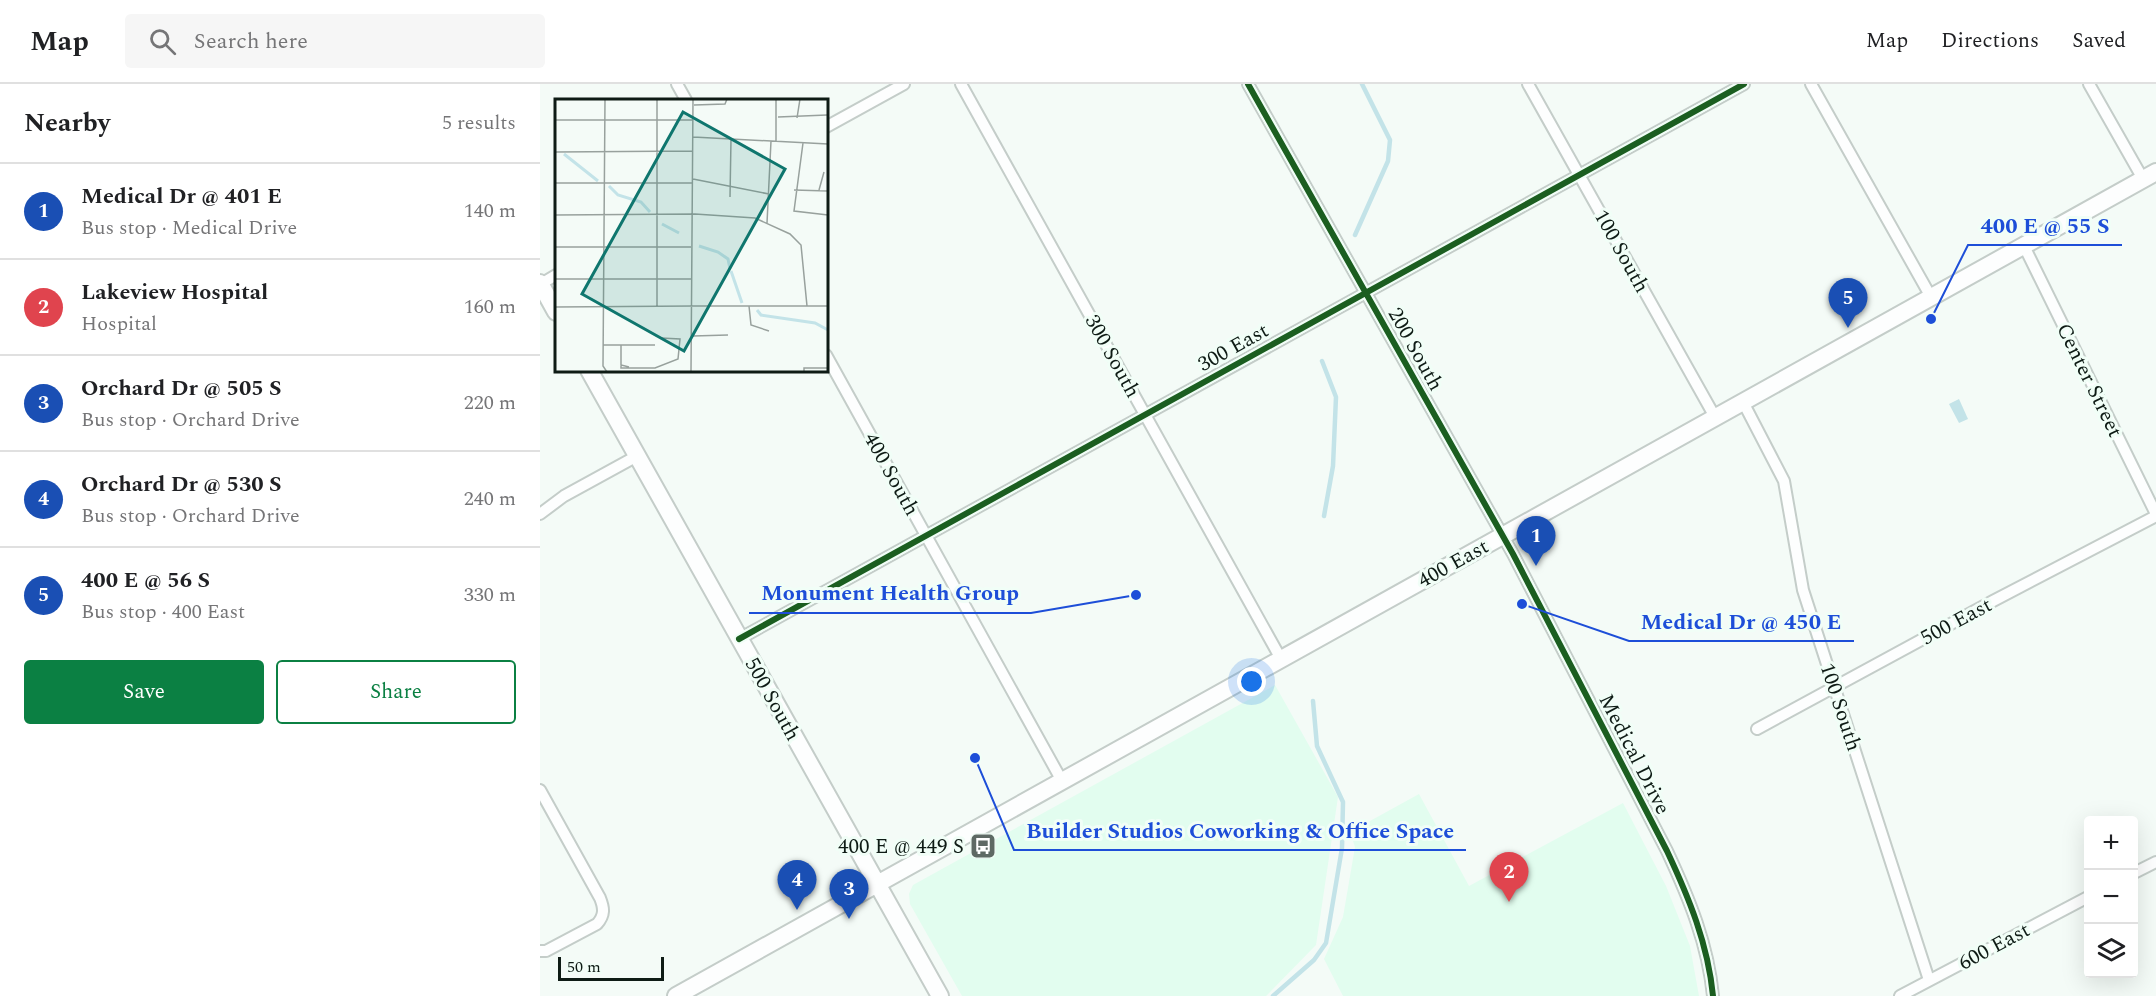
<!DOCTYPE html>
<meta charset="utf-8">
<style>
:root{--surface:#fff;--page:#f6f6f6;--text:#202124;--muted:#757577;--line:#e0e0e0;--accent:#0b8043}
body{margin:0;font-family:Spectral,serif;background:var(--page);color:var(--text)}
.controls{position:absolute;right:18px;bottom:18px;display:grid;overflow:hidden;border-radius:6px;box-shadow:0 6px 24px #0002}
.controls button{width:54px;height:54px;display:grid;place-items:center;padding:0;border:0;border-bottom:2px solid var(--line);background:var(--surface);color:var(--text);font:30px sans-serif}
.scale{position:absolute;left:18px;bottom:15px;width:106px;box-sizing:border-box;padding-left:6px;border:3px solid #0e1b15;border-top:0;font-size:16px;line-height:21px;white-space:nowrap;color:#0e1b15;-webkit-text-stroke:4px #f1fef7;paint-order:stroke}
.you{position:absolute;left:712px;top:598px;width:21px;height:21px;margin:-15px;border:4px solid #fff;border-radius:50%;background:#1a73e8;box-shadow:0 0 0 9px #1a73e833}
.badge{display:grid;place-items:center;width:39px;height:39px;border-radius:50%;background:var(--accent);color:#fff;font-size:20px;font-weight:700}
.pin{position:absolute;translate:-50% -50px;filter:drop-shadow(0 2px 3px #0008)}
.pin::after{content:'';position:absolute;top:32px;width:21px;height:18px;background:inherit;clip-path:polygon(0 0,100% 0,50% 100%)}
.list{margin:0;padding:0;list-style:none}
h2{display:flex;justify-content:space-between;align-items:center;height:78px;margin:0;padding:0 24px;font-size:26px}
h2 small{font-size:20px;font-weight:400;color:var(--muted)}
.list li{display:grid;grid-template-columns:39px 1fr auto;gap:18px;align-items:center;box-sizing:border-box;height:96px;padding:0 24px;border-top:2px solid var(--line)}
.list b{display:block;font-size:22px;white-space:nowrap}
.list p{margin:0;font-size:20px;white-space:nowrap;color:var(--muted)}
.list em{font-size:20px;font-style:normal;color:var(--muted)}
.actions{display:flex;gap:12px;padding:18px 24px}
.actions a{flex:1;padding:14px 0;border:2px solid var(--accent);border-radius:6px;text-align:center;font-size:21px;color:var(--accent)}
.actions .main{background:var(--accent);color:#fff}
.icon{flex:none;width:33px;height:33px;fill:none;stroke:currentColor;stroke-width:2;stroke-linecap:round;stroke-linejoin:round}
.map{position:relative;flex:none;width:1616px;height:912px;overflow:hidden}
header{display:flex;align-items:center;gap:36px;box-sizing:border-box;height:84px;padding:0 30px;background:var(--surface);border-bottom:2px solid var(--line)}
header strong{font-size:28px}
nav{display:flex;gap:33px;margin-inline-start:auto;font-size:21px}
.search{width:420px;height:54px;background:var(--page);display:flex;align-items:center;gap:15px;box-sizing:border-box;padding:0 21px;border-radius:6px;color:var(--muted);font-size:22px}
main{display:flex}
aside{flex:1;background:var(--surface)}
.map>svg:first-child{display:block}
</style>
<header>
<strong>Map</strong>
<div class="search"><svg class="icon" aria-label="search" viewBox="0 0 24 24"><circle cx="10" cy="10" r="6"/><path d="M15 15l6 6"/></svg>Search here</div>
<nav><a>Map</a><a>Directions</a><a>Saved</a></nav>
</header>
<main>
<aside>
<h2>Nearby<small>5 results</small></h2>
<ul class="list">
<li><span class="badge" style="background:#1a4fb4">1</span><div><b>Medical Dr @ 401 E</b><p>Bus stop · Medical Drive</p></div><em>140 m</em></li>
<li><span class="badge" style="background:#e0444e">2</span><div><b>Lakeview Hospital</b><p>Hospital</p></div><em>160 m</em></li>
<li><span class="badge" style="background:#1a4fb4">3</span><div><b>Orchard Dr @ 505 S</b><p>Bus stop · Orchard Drive</p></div><em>220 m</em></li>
<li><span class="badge" style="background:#1a4fb4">4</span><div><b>Orchard Dr @ 530 S</b><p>Bus stop · Orchard Drive</p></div><em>240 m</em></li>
<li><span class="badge" style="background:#1a4fb4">5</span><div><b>400 E @ 56 S</b><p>Bus stop · 400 East</p></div><em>330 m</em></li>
</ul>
<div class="actions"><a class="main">Save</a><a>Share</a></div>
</aside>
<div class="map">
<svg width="1616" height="912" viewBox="0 0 1616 912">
<rect width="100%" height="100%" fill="#f4fbf7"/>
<!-- built -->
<path fill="#e2fdef" d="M735 601 798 713 776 861 726 912H422L370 820 369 810 373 801Z
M879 710 929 802 1083 719 1126 802 1150 862 1159 912H803L784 875 803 833 815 763 810 748Z"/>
<!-- water -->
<path fill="#c3e3e8" d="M1419 315 1428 335 1419 339 1409 320Z"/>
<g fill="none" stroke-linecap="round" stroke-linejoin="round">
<!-- stream -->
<path stroke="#c3e3e8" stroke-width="4.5" d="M815 151 848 77 850 56 822 0
M782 277 796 313 793 382 784 432
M733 912 774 876 786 859 802 764 803 718 777 662 773 617"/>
<!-- street casing -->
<g stroke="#c4cdc9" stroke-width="14">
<path id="street" d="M137 0 146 16
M421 0 741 575
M708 0 973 470 1127 767C1149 814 1168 860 1173 912
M988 0 1175 333
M1271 0 1391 213
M1549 0 1603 95
M286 43 364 0
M1484 162 1616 430
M1 200 16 191
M286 271 522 697
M1203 318 1244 397 1263 506 1389 896
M0 430 24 412 97 372
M199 555 1204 0
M1217 645 1453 517 1616 432
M0 706 60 814C64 824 65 831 57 840L6 867H0
M1594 789 1616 778
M1360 912 1548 813"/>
</g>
<!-- secondary casing -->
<g stroke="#c4cdc9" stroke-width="20">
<path id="secondary" d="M0 199 16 228
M49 286 400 912
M136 912 1616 88"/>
</g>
<!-- street -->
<use href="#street" stroke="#fdfefe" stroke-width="10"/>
<!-- secondary -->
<use href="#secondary" stroke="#fdfefe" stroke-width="16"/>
<!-- cycleway casing -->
<g stroke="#f1fef7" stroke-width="10">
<path id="cycleway" d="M708 0 973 470 1127 767C1149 814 1168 860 1173 912
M199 555 1204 0"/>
</g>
<!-- cycleway -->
<use href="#cycleway" stroke="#1b5e20" stroke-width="6"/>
</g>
<!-- icons -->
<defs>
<g id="bus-square" transform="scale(1.35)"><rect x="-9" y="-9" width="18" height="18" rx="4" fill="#5e6964" stroke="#f1fef7"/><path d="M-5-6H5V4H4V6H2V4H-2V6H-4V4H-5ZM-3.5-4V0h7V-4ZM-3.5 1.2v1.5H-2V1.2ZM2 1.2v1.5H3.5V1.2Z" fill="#fff"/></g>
</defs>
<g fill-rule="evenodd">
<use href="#bus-square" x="443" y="762"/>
</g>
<g text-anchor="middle" stroke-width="6" stroke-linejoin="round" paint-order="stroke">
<!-- street labels -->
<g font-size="21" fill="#0e1b15" stroke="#f1fef7">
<text transform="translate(1082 167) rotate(61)" y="7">100 South</text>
<text transform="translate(693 263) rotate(-29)" y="7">300 East</text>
<text transform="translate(876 265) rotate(61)" y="7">200 South</text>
<text transform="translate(573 272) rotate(61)" y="7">300 South</text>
<text transform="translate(1550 296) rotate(64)" y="7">Center Street</text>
<text transform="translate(352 390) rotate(61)" y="7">400 South</text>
<text transform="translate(913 479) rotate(-29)" y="7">400 East</text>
<text transform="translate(1416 537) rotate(-28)" y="7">500 East</text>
<text transform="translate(233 615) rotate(61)" y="7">500 South</text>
<text transform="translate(1301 623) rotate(72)" y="7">100 South</text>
<text transform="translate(1095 670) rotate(63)" y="7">Medical Drive</text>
<text transform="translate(1454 862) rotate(-28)" y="7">600 East</text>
</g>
<!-- poi labels -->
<g font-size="21" fill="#0e1b15" stroke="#f1fef7" text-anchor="end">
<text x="424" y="769">400 E @ 449 S</text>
</g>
</g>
<!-- overview -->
<g transform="translate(15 15)">
<rect width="273" height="273" fill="#f4fbf7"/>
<path fill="none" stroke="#c3e3e8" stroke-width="3" d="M9 55 43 82M54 87 63 96 86 103 95 113M107 125 124 134M144 147 163 153 173 160 175 170M176 172 187 204M202 211 206 216 260 224 273 231"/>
<path fill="none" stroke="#98a19d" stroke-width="1.5" d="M50 0 48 267 52 273M139 6 170 5 172 0M223 18 272 16M242 19 245 0M0 21H138M138 38 273 45M221 42V0M248 44 239 112 273 116M0 53 138 52M138 80 214 95M0 84H138M239 91 273 92M264 91 269 73M175 98 176 40M0 116 140 115 200 119 235 135 246 146 252 207M212 124 216 42M0 148H136M0 180H136M102 207V0M138 207H273M194 207 196 226 214 232M0 208 138 207M138 237 173 236M48 246H100M66 246V269H100L123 260 125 240 106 239M66 248V266L74 268M136 273 138 0M249 273V269H273"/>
<path fill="#0f766e" fill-opacity="0.15" stroke="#0f766e" stroke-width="3" d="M128 13 230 70 129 252 27 195Z"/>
<rect width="273" height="273" fill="none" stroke="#0e1b15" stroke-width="3"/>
</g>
<!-- callouts -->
<path fill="none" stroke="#1d4ed8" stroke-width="2" d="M1391 235L1428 161H1582M596 511L491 529H209M982 520L1089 557H1314M435 674L474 766H926"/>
<g fill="#1d4ed8" stroke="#f1fef7" stroke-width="2">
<circle cx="1391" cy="235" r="6"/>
<circle cx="596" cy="511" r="6"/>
<circle cx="982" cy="520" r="6"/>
<circle cx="435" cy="674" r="6"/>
</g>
<g font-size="22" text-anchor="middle" font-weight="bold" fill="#1d4ed8" stroke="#f1fef7" stroke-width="6" stroke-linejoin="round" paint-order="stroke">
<text x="1505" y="149">400 E @ 55 S</text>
<text x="350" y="516">Monument Health Group</text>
<text x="1201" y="545">Medical Dr @ 450 E</text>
<text x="700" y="754">Builder Studios Coworking &amp; Office Space</text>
</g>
</svg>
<div class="controls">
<button>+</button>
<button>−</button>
<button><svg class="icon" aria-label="layers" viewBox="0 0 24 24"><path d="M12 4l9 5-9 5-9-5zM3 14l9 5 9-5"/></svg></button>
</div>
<div class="scale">50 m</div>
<div class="you"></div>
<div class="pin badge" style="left:996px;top:482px;background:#1a4fb4">1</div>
<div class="pin badge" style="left:969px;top:818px;background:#e0444e">2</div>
<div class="pin badge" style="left:309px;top:835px;background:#1a4fb4">3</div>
<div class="pin badge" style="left:257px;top:826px;background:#1a4fb4">4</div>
<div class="pin badge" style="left:1308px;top:244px;background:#1a4fb4">5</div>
</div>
</main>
